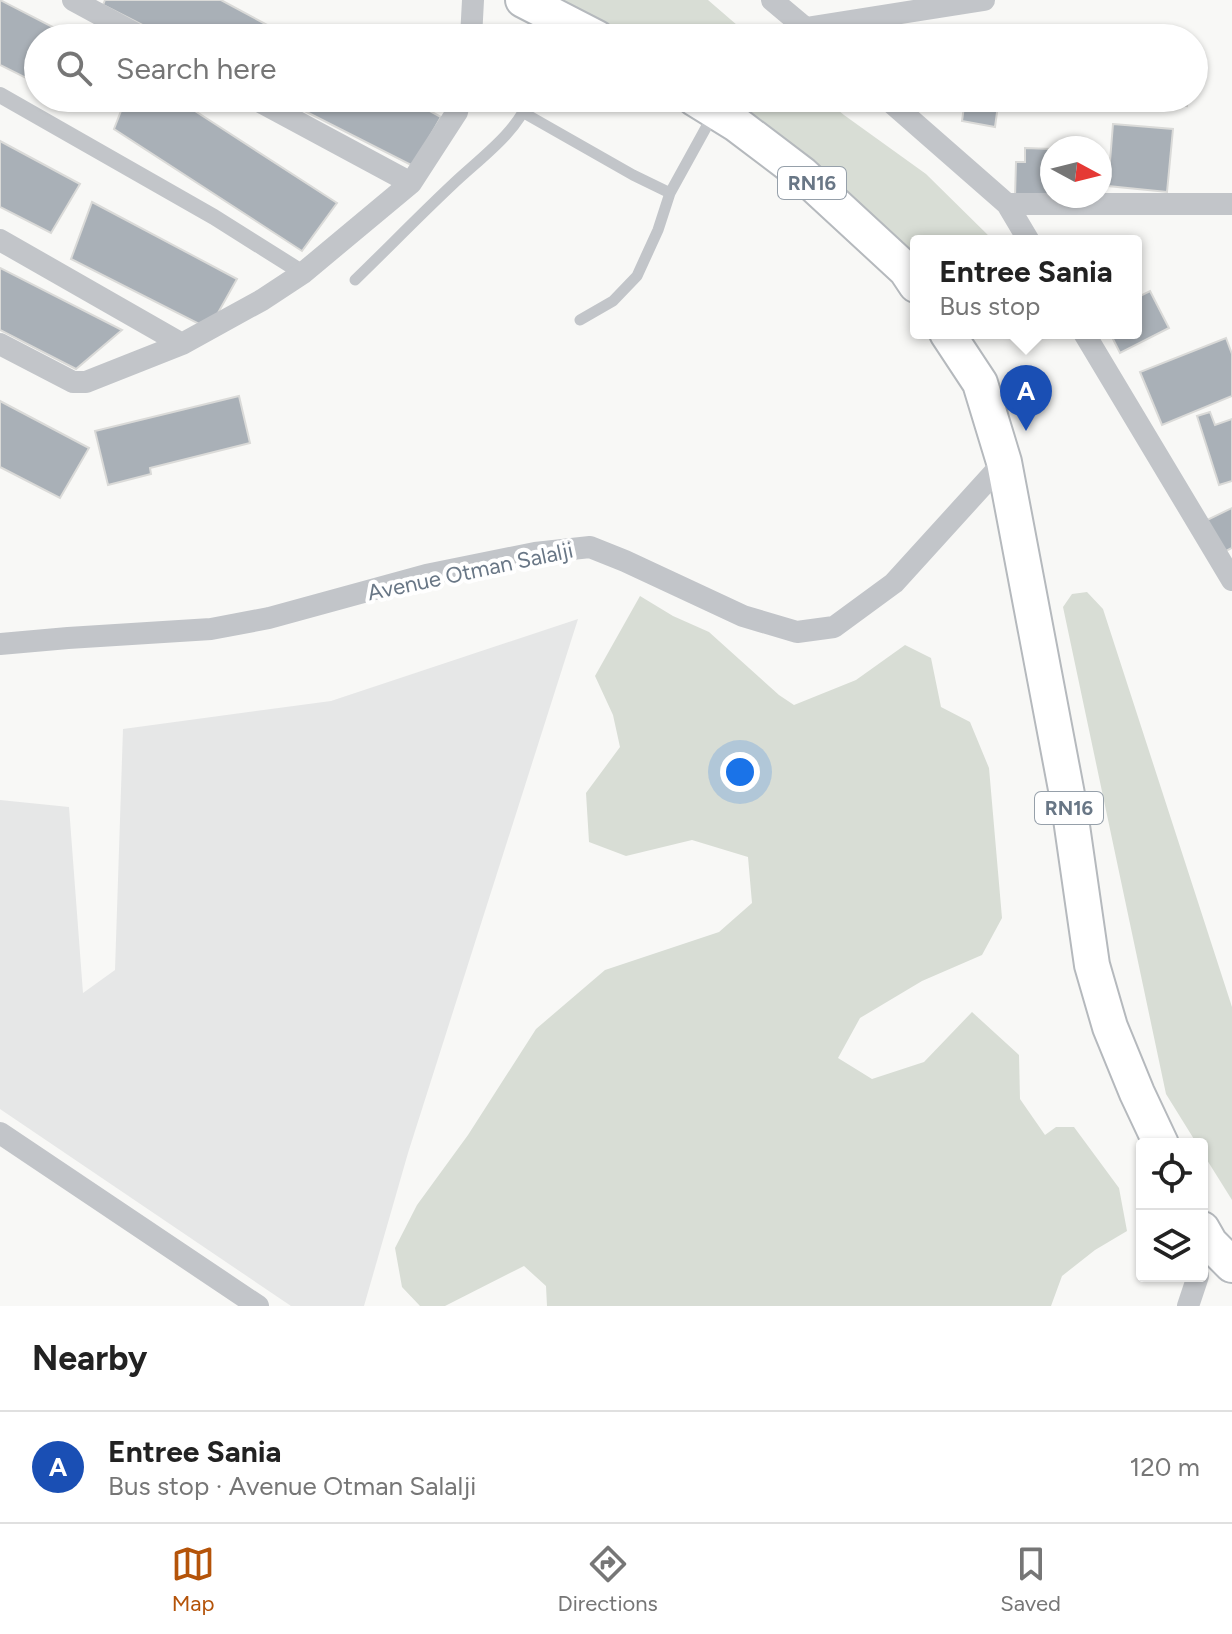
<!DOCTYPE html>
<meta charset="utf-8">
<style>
:root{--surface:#fff;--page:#f2f2f2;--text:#222;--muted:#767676;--line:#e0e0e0;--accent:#b45309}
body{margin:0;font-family:Figtree,sans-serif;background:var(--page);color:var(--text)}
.controls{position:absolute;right:24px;bottom:24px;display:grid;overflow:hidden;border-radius:8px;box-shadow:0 2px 6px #0004}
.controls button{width:72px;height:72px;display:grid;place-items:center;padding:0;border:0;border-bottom:2px solid var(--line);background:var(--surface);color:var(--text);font:40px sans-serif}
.compass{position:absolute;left:1040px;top:136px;width:72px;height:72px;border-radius:50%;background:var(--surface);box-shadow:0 2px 6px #0004;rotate:97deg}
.you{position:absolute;left:740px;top:772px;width:28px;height:28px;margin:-20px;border:6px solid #fff;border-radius:50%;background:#1a73e8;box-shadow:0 0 0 12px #1a73e833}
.badge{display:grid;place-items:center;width:52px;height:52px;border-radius:50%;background:var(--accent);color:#fff;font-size:26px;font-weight:700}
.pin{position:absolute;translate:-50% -66px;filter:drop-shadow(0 2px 4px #0008)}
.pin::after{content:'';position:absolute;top:42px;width:28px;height:24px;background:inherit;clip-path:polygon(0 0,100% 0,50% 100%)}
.popup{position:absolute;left:910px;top:235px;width:232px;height:104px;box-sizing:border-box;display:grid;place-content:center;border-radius:8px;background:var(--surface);filter:drop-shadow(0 2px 6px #0005);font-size:26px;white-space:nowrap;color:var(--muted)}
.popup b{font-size:30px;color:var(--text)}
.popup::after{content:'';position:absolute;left:50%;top:100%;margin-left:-16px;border:16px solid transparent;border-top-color:var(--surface)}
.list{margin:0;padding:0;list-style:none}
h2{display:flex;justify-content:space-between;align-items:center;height:104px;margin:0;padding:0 32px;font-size:34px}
h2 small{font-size:26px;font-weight:400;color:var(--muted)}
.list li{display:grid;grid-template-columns:52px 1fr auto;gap:24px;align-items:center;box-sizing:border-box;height:112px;padding:0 32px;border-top:2px solid var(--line)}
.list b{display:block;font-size:30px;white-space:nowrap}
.list p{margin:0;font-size:26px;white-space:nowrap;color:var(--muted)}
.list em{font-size:26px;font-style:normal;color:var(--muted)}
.icon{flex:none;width:44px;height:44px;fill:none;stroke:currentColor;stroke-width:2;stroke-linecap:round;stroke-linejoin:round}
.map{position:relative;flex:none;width:1232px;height:1306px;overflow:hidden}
.search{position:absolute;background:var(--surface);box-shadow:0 2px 6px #0004;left:24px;right:24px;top:24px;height:88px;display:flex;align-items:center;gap:20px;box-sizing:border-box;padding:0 28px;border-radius:44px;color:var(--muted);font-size:30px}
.sheet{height:216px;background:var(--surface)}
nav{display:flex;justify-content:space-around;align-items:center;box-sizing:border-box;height:112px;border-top:2px solid var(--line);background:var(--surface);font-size:22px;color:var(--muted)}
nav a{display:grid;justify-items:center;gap:4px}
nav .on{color:var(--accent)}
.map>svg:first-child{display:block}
</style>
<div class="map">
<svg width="1232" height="1306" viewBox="0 0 1232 1306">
<rect width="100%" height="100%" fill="#f8f8f6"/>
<!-- built -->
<path fill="#e6e7e7" d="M578 619 408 1153 364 1306H291L0 1109V800L69 807 83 993 115 970 123 729 331 701Z"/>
<!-- green -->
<path fill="#d8ddd5" d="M560 0H708L752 38H627Z
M718 98H823L844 115 926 174 994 241H916V258L891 233 812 162Z
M1087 592 1103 609 1232 1007V1200L1202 1152V1144H1197L1166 1094 1063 607 1072 594Z
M640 596 673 616 709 632 779 695 794 705 856 680 905 645 931 658 941 707 970 722 989 768 1002 918 982 955 922 981 860 1018 838 1058 872 1079 924 1062 972 1012 1019 1055 1020 1099 1045 1135 1056 1127H1074L1119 1188 1127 1231 1095 1250 1062 1276 1051 1306H547L546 1286 524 1266 445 1306H420L402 1287 395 1248 417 1205 468 1135 536 1029 605 970 719 932 752 903 748 857 692 840 626 856 589 842 586 793 620 747 613 715 595 676Z"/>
<!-- building -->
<path fill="#a9b0b7" stroke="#dadad8" stroke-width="2" d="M0 0 74 38H38V84L0 65Z
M105 0H221L269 26 262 38H168L103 5Z
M126 98H175L337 203 302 251 114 129Z
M279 98H406L441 117 413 166Z
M959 98H999L995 127 962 121 965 99Z
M1036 98H1076L1078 107 1038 111Z
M1129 98H1188L1187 106Z
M1113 124 1173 129 1167 192 1108 186Z
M0 141 80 184 51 233 0 207Z
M1025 148 1052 149V196L1015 197 1016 162H1025Z
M92 202 237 279 209 329 71 259Z
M0 268 122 330 76 369 0 330Z
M1150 291 1169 328 1120 353 1110 333H1136V298Z
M1226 338 1232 354V396L1162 425 1140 372Z
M239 396 250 443 150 468 151 474 108 485 95 431Z
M0 401 89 448 60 498 0 467Z
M1210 412 1215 425 1232 419V481L1219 485 1197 416Z
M1232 508V548L1218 555 1203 522Z"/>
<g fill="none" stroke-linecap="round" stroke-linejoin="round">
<!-- primary casing -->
<g stroke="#b5b9bd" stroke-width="38">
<path id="primary" d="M523 0 597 38
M694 98 736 124 802 174 906 270 916 285
M947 333 980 383 1004 462 1069 805 1092 965 1110 1027 1137 1093 1161 1144
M1202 1229 1210 1243 1232 1265"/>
</g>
<!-- service -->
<path stroke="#c2c5c9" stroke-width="11" d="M524 113 633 175 670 193
M355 280C387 249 419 216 452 185 479 159 516 134 530 98
M580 320 613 301 637 276 658 230 670 193 713 115"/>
<!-- pedestrian -->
<path stroke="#c2c5c9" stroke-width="16" d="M0 95 214 217 303 273"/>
<!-- minor -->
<path stroke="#c2c5c9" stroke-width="22" d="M73 0 143 38
M772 0 816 37
M806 28 984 0
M471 38 473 0
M253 98 411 183
M886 98 1007 204 1029 241
M1007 204H1232
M0 240 182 344
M1084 333 1232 580
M0 344 73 382H86L182 344 262 300 303 273 411 183 457 112 460 98
M0 644 68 638 211 629 269 618 426 575 535 553 590 547 625 561 743 616 797 632 834 627 894 583 1004 462
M0 1133 258 1306
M1188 1306 1198 1276"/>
<!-- primary -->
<use href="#primary" stroke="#fff" stroke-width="34"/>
</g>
<g text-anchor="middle" stroke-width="8" stroke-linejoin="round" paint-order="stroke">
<!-- shield labels -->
<g fill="#fff" stroke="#96a0aa" stroke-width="2">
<rect x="778" y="167" width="68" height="32" rx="6"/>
<rect x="1035" y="792" width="68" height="32" rx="6"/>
</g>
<g font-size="20" font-weight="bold" fill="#697786">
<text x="812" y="190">RN16</text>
<text x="1069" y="815">RN16</text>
</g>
<!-- street labels -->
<g font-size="22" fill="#697786" stroke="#fff">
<text transform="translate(470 571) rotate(-12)" y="8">Avenue Otman Salalji</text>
</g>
</g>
</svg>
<div class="controls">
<button><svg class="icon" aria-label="locate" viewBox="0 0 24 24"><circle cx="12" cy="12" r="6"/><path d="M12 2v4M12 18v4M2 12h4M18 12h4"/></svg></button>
<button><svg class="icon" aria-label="layers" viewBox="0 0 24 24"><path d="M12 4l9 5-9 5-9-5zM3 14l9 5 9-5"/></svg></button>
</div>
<svg class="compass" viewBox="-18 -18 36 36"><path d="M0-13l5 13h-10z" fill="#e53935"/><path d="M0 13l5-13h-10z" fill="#767676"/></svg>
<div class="you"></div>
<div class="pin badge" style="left:1026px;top:431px;background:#1a4fb4">A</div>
<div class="popup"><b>Entree Sania</b>Bus stop</div>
<div class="search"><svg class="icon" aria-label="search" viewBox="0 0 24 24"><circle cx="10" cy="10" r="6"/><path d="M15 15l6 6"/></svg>Search here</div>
</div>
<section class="sheet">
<h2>Nearby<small></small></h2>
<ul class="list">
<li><span class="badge" style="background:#1a4fb4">A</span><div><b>Entree Sania</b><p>Bus stop · Avenue Otman Salalji</p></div><em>120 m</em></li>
</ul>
</section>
<nav>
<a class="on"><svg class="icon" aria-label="map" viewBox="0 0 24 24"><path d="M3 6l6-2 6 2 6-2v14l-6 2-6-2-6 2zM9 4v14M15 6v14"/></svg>Map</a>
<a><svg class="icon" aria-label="directions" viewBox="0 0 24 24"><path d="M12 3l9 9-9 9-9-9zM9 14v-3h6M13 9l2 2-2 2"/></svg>Directions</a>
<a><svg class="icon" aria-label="saved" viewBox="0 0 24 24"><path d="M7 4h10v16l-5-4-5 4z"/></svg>Saved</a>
</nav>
